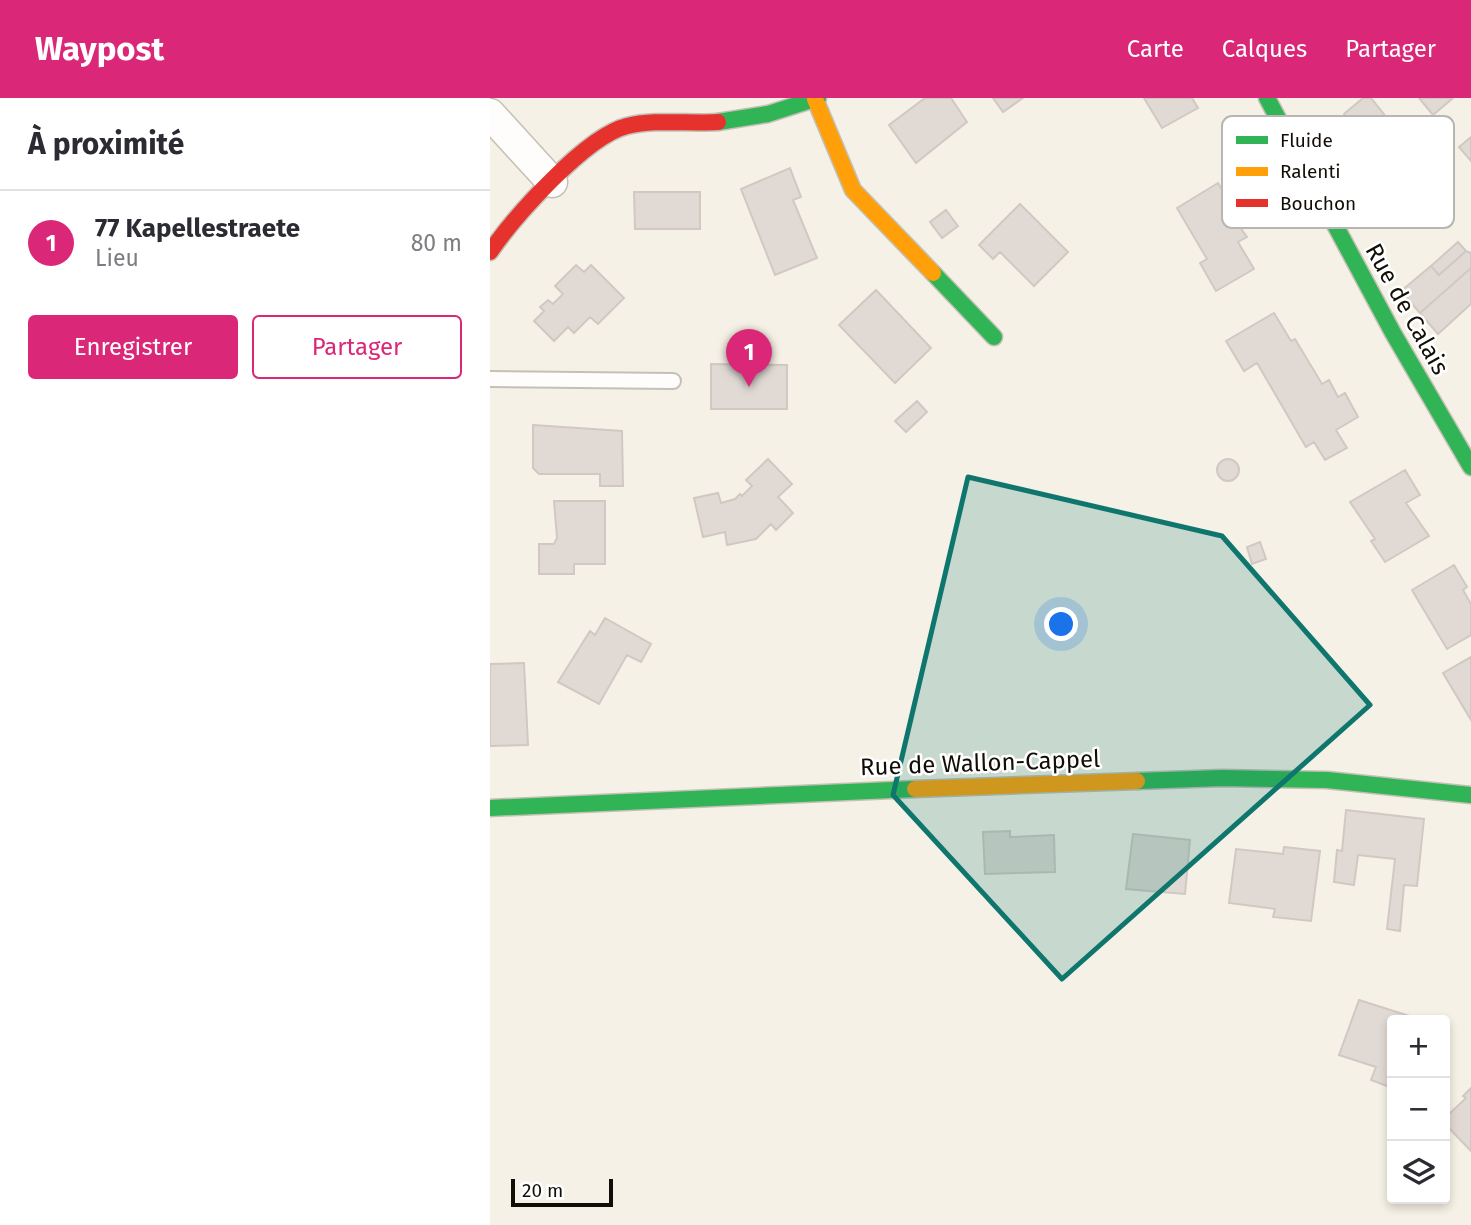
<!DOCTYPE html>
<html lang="fr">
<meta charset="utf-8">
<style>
:root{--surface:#fff;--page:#f2f2f3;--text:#2b2b33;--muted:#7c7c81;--line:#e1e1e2;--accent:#db2777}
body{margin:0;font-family:"Fira Sans",sans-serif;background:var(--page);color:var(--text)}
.controls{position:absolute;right:21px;bottom:21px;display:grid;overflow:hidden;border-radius:7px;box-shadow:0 4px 10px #0003}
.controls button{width:63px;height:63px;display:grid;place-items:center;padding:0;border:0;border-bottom:2px solid var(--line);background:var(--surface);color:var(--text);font:35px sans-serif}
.scale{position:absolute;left:21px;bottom:18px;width:102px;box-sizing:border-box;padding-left:7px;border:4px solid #120d06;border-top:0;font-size:19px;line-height:24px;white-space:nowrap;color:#120d06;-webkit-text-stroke:5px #fff;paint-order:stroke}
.you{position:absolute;left:572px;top:527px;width:24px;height:24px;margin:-18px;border:5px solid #fff;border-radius:50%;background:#1a73e8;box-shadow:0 0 0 10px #1a73e833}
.badge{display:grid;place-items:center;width:46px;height:46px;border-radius:50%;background:var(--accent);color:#fff;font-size:23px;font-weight:700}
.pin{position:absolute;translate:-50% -58px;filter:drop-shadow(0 2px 4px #0008)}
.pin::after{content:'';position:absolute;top:37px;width:24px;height:21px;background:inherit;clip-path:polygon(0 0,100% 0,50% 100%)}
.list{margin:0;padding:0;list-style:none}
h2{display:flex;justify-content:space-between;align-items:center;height:91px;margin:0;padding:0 28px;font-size:30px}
h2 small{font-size:23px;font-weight:400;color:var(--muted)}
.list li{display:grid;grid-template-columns:46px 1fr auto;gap:21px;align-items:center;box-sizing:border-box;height:105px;padding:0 28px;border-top:2px solid var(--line)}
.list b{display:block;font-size:26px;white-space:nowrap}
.list p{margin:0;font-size:23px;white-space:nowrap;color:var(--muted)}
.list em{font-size:23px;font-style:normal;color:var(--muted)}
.actions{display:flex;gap:14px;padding:21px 28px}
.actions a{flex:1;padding:16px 0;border:2px solid var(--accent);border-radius:7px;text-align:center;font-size:24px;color:var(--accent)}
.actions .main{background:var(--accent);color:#fff}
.icon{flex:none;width:38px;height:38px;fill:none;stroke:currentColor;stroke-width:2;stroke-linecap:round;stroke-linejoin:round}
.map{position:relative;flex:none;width:981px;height:1127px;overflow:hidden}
header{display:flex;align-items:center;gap:42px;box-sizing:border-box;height:98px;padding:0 35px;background:var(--accent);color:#fff}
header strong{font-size:33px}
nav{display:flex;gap:38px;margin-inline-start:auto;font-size:24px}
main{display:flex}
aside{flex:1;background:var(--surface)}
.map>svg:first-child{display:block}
</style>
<header>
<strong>Waypost</strong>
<nav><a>Carte</a><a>Calques</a><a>Partager</a></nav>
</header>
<main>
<aside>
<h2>À proximité<small></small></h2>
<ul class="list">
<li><span class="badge">1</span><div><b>77 Kapellestraete</b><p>Lieu</p></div><em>80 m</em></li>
</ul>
<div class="actions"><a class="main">Enregistrer</a><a>Partager</a></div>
</aside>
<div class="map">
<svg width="981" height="1127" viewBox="0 0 981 1127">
<rect width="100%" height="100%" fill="#f6f1e6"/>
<!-- building -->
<path fill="#e1d9d4" stroke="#d1c8c3" stroke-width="2" d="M435 0H461L477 24 426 65 399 27Z
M503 0H533L513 14Z
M654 0H702L708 10 672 30Z
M873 0H881L897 20 869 43 854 16Z
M929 0H963L943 17Z
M981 39V63L969 49Z
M300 70 311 99 303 102 327 160 285 177 251 91Z
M728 85 742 108 737 111 757 139 748 144 764 171 726 193 710 165 717 161 687 110Z
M144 94H210V131H145Z
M530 106 578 154 544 188 510 154 503 161 489 147Z
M456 112 468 128 452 140 440 124Z
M968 144 976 153 949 177 941 168Z
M976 153 981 155V170L930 215 911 193 941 168 949 177Z
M86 167 94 174 101 167 134 200 108 226 100 219 84 235 78 229 64 243 44 223 54 213 50 209 58 202 63 206 73 196 65 188Z
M981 170V206L948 236 930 215Z
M386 192 441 250 405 285 349 227Z
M784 215 801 243 805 241 832 286 839 282 848 299 855 295 868 319 846 332 857 350 835 362 824 344 816 349 767 265 754 273 736 243Z
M221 266 297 267V311H221Z
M427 303 437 314 416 334 405 323Z
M43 327 132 333 133 388H110V376H49L43 370Z
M278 361 302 386 288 399 303 415 286 432 281 426 266 441 237 447 235 434 213 439 204 400 228 395 231 405 245 401 250 396 252 398 262 388 256 382Z
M727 372a11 11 0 1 1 22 0a11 11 0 1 1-22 0Z
M915 372 930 397 916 405 939 438 895 464 881 443 885 441 860 404Z
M64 403H115V466H84V476H49V446H64L67 440Z
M770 444 776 461 762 466 757 449Z
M964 467 977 489 973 492 981 506V537L957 551 922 492Z
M115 520 161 546 151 564 137 557 109 606 68 584 100 533 105 537Z
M981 559V622L953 575Z
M34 565 38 647 0 648V566Z
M856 712 934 721 927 788 914 787 910 833 897 831 905 761 868 757 864 787 844 784 847 752 852 753Z
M520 733V739L564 737 565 774 495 776 493 734Z
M643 736 700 742 695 796 636 791Z
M794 749 830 753 821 823 783 819 785 811 739 805 746 751 793 756Z
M869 902 932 922H902V990L881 982 886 969 849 957Z
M981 990V1053L955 1026V1020L976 1000 973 998Z"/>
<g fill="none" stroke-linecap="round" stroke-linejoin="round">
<!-- lane casing -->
<g stroke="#c4c0b6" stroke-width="18">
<path id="lane" d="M0 281 183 283"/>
</g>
<!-- street casing -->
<g stroke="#c4c0b6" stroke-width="33">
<path id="street" d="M0 16 62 84"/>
</g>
<!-- fast casing -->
<g stroke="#c4c0b6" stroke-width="19">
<path id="fast" d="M777 0 903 235 981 369
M228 24 278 16 328 0
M443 175 504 239
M647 683 732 680 837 682 981 697
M0 710 425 691"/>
</g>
<!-- slow casing -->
<g stroke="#c4c0b6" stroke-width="19">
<path id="slow" d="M325 1 363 92 443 175
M425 691 647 683"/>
</g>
<!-- jam casing -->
<g stroke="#c4c0b6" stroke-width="19">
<path id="jam" d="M0 154C24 119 96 38 137 28 165 21 199 26 228 24"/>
</g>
<!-- lane -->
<use href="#lane" stroke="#fefdfb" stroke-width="14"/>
<!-- street -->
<use href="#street" stroke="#fefdfb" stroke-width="30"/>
<!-- fast -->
<use href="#fast" stroke="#30b455" stroke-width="16"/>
<!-- slow -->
<use href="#slow" stroke="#ff9f0a" stroke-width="16"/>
<!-- jam -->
<use href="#jam" stroke="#e5322d" stroke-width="16"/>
</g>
<!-- marked area -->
<path fill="#0f766e" fill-opacity="0.2" stroke="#0f766e" stroke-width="5" stroke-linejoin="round" d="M478 379 732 438 880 607 572 881 403 697Z"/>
<g text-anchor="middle" stroke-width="5" stroke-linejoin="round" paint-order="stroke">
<!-- street labels -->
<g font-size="24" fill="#120d06" stroke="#fff">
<text transform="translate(917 211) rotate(61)" y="8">Rue de Calais</text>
<text transform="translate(490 665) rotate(-2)" y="8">Rue de Wallon-Cappel</text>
</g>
</g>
<!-- legend -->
<rect x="732" y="18" width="232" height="112" rx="10" fill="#fff" stroke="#b8b6b4" stroke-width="2"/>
<rect x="746" y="38" width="32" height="8" fill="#30b455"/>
<rect x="746" y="69" width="32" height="9" fill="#ff9f0a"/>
<rect x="746" y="101" width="32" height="8" fill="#e5322d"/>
<g font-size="19" fill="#120d06">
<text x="790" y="49">Fluide</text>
<text x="790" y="80">Ralenti</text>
<text x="790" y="112">Bouchon</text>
</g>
</svg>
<div class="controls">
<button>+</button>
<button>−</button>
<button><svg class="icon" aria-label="layers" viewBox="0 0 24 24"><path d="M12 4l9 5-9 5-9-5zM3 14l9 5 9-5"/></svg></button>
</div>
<div class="scale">20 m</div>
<div class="you"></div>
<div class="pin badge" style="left:259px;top:289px">1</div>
</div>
</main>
